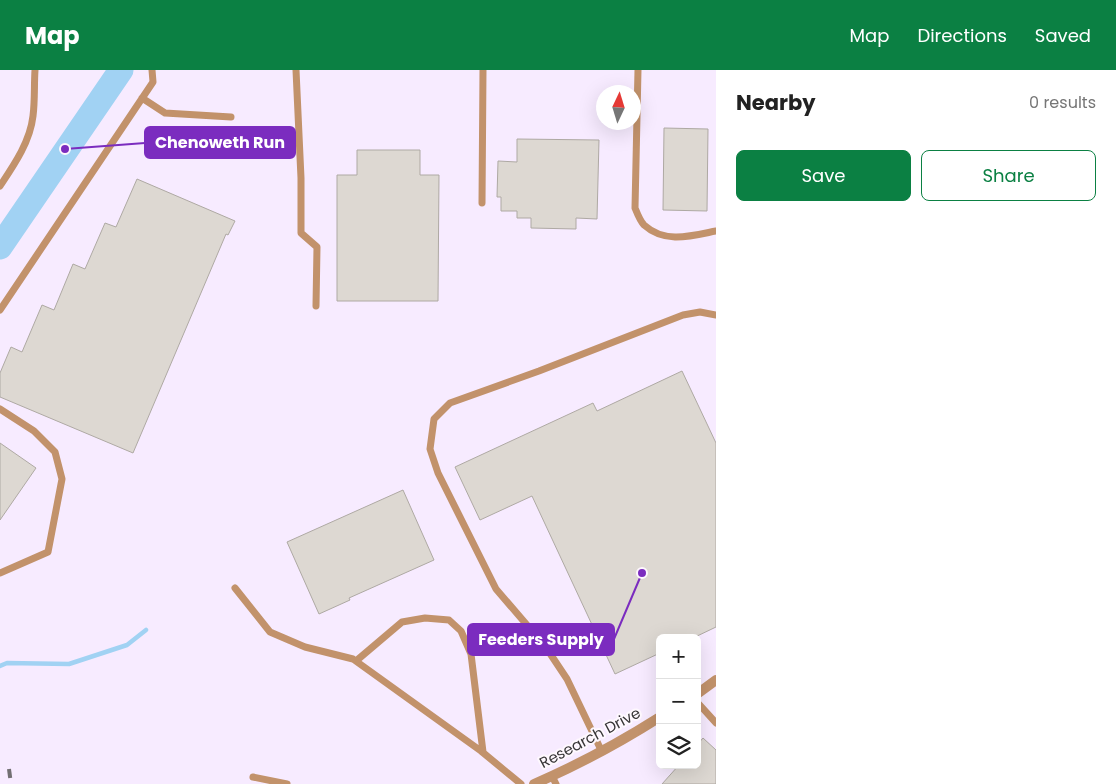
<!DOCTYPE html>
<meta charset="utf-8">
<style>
:root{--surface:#fff;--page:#f2f2f2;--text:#222;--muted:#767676;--line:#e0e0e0;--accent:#0b8043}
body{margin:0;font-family:Poppins,sans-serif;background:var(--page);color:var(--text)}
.controls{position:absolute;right:15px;bottom:15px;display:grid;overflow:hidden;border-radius:8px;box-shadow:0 5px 20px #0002}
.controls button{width:45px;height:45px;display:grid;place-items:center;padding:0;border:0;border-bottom:1px solid var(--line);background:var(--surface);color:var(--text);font:25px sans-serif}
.compass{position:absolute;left:596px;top:15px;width:45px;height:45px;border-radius:50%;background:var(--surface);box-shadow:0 5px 20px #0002;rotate:4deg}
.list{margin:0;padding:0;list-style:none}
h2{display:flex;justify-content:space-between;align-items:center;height:65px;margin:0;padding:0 20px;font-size:21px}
h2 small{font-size:16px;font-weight:400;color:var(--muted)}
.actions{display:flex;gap:10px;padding:15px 20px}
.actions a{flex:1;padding:11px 0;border:1px solid var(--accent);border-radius:8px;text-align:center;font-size:18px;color:var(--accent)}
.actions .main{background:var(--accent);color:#fff}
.icon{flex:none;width:28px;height:28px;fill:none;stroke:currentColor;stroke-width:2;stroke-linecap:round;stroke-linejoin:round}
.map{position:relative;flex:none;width:716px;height:714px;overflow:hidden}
header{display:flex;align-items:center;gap:30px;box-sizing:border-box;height:70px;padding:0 25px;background:var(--accent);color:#fff}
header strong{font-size:24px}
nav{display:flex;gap:28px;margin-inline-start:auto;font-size:18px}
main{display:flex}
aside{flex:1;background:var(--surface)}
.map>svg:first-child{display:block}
</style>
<header>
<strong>Map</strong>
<nav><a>Map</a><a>Directions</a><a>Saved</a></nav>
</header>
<main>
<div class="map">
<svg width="716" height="714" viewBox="0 0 716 714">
<rect width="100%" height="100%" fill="#fef8fe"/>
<!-- industrial -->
<path fill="#f7ebff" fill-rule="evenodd" d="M0 0H716V714H0ZM604 22H634V52H604ZM660 568H697V695H660Z"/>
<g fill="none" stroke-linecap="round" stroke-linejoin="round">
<!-- stream -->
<path stroke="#a1d2f3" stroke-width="4.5" d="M0 596 7 593 69 594 127 575 146 560"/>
<!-- river -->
<path stroke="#a1d2f3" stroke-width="25" d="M0 177 121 0"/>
</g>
<!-- building -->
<path fill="#ddd8d2" stroke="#aea9a3" d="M664 58 708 59 707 141 663 140Z
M517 69 599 70 597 149 576 148V159L531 158V148H517V141H501V127H497L498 91 517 92Z
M357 80H420V105H439L438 231H337V105H357Z
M137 109 235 151 228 165 226 164 133 383 0 327V303L11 277 22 282 42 235 54 240 73 194 85 199 105 153 116 157Z
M682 301 716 373V557L693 568H660V583L615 604 532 426 480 450 455 397 593 333 597 341Z
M0 373 36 398 0 450Z
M403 420 434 490 349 528 350 530 319 544 287 472Z
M703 668 716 680V714H662L679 695H697V675Z"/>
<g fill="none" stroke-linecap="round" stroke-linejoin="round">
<!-- service -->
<path stroke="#c2926b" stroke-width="7" d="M296 0 301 108V163L317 177 316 236
M638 0 635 138C637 143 640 151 644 155 665 174 691 166 716 161
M142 28 165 43 231 47
M0 116C14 95 30 72 33 46 35 31 34 15 35 0
M482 133 483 0
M0 240 153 12 152 0
M0 339 34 361 55 382 62 409 48 482 0 503
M235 518 270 562 305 577 353 589 481 681 521 714
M356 591 402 552 425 548 449 550 461 561 471 584 483 682
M697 632 716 653
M602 682 567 609 545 576 496 519 438 403 430 379 434 349 450 333 539 301 683 245 700 242 716 245
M552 706 556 714
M253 707 287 714"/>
<!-- minor -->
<path stroke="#c2926b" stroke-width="10" d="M697 624 716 610
M534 714C578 695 619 673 660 647"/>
<!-- rail -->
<path stroke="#726f72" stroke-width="4" stroke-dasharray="9 9" stroke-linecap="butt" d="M9 699 11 714"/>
</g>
<g text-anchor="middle" stroke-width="4" stroke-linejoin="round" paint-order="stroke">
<!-- street labels -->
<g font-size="15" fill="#373537" stroke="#fef8fe">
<text transform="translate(590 668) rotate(-28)" y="5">Research Drive</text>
</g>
</g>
<!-- callouts -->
<path fill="none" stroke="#7b2cbf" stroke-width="2" d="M65 79L145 73M642 503L614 569"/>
<g fill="#7b2cbf" stroke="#fef8fe" stroke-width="2">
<circle cx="65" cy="79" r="5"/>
<circle cx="642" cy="503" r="5"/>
</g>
<g fill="#7b2cbf" stroke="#7b2cbf" stroke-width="2">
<rect x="145" y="57" width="150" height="31" rx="5"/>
<rect x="468" y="554" width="146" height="31" rx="5"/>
</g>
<g font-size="16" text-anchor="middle" font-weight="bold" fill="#fff">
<text x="220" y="78">Chenoweth Run</text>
<text x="541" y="575">Feeders Supply</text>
</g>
</svg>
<div class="controls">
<button>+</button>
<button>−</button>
<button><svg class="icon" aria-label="layers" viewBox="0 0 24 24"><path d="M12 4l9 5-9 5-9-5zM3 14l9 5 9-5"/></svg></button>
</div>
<svg class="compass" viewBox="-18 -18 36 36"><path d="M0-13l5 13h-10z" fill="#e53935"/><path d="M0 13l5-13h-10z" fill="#767676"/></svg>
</div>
<aside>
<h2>Nearby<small>0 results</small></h2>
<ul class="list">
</ul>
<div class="actions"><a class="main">Save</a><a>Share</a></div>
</aside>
</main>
